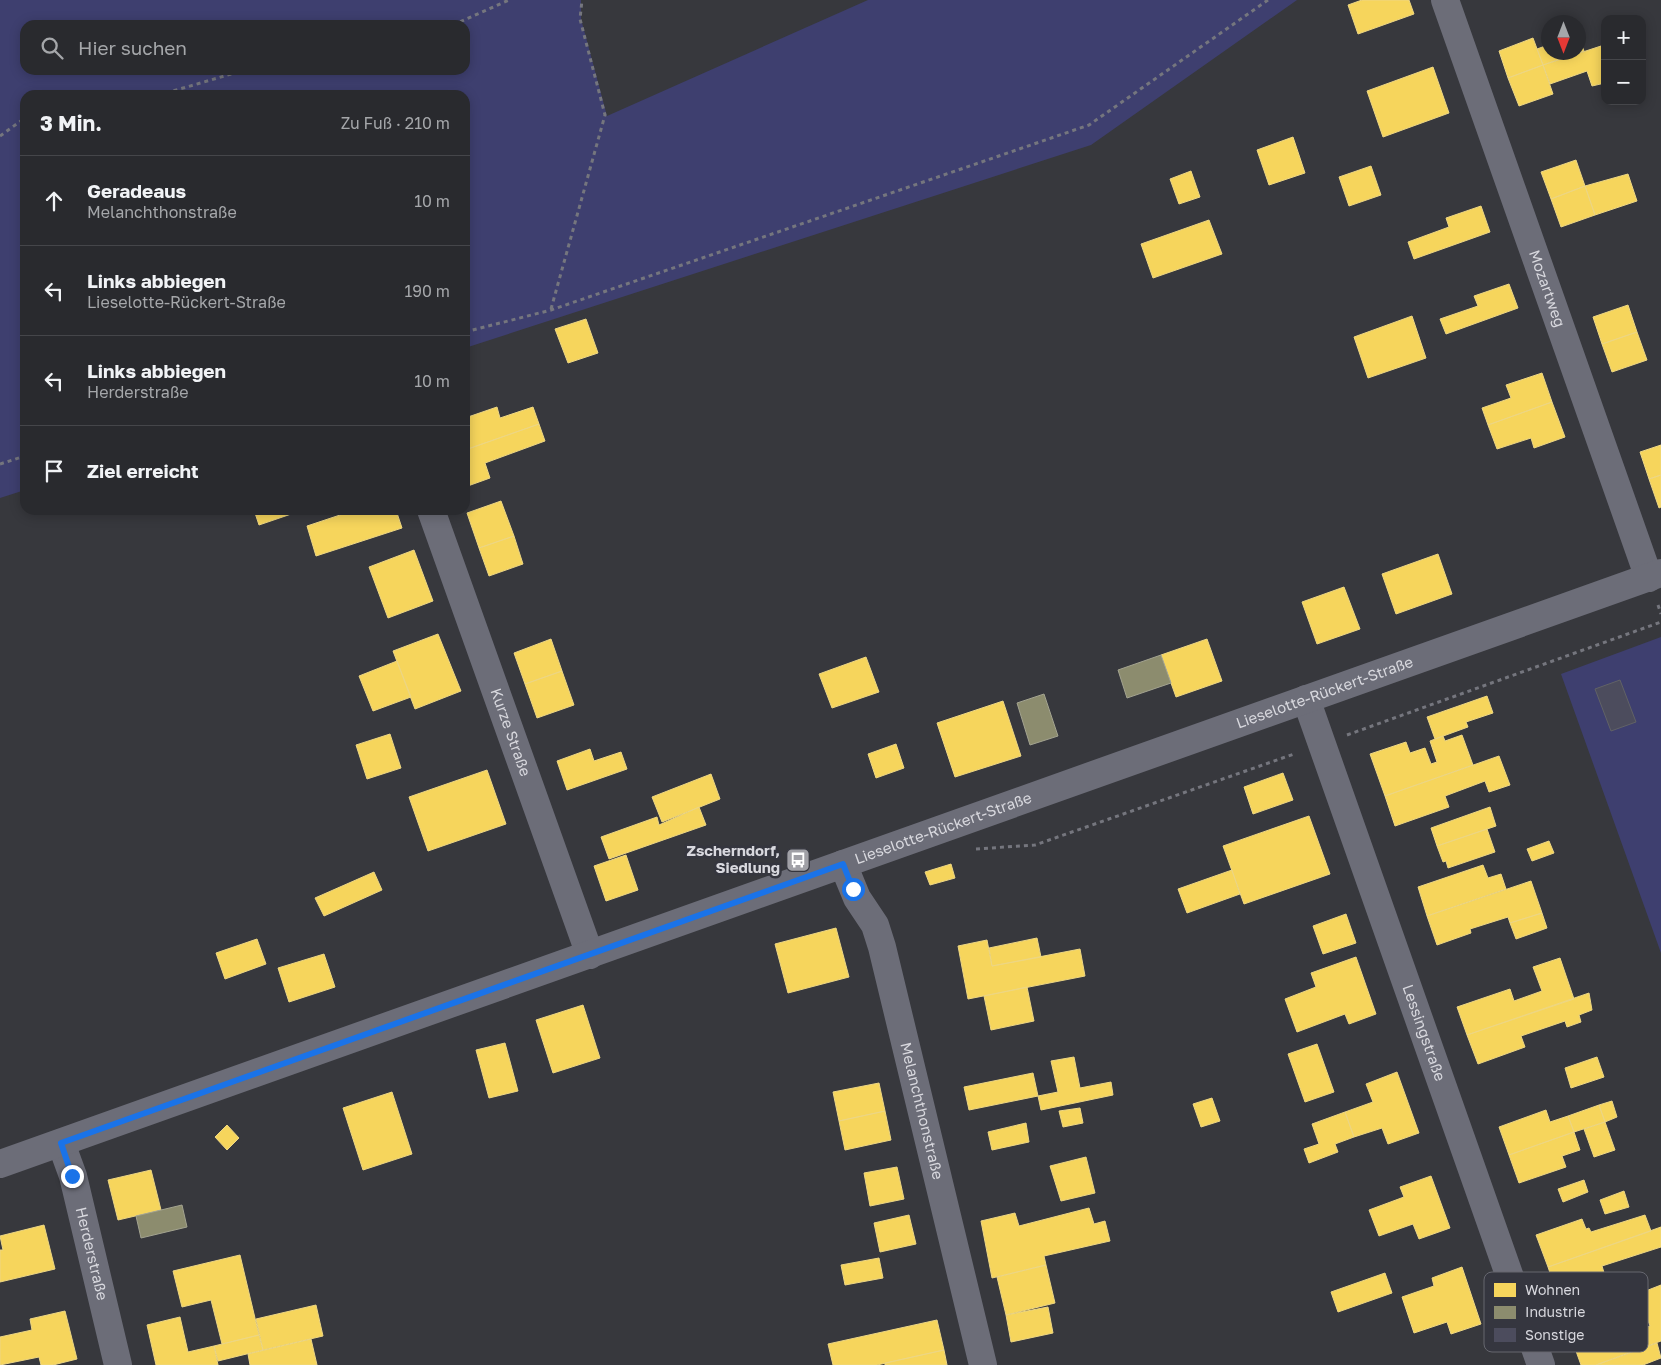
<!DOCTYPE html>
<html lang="de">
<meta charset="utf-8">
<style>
:root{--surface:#292a2e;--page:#35363a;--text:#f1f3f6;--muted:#a5a7aa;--line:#45464a}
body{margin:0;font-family:"Golos Text",sans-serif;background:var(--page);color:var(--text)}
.controls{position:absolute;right:15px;top:15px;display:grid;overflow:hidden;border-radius:10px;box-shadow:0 2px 12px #0003}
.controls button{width:45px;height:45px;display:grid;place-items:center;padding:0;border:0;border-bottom:1px solid var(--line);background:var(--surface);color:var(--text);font:25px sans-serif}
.compass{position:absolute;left:1541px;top:15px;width:45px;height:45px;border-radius:50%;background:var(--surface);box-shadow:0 2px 12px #0003;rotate:180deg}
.stop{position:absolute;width:15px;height:15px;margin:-11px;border:4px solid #1a73e8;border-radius:50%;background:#fff}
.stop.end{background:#1a73e8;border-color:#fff;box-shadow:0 1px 5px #0008}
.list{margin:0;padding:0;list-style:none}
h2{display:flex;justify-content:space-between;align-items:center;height:65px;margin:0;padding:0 20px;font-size:21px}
h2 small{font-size:16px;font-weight:400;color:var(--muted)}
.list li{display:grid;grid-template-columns:32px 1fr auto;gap:15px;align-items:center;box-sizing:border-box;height:90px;padding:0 20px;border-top:1px solid var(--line)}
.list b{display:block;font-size:19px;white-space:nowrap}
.list p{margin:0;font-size:16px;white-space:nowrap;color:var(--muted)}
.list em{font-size:16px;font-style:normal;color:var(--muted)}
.icon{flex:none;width:28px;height:28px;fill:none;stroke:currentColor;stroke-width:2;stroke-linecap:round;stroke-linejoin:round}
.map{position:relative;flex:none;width:1661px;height:1365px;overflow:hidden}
.search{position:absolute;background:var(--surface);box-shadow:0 2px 12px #0003;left:20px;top:20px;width:450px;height:55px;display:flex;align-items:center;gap:12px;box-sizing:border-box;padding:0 18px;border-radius:15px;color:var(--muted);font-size:19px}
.panel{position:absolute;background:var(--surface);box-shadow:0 2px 12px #0003;left:20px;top:90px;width:450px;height:425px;border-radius:15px}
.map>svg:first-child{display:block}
</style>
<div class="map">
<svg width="1661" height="1365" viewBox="0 0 1661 1365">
<rect width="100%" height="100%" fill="#37383d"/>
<!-- green -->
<path fill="#3e3f6f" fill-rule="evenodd" d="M0 0H581V19L607 116 868 0H1297L1091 145 465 348V95H25V490L0 498ZM25 25H465V70H25Z
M1661 637V953L1561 674Z"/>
<!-- homes -->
<path fill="#f6d55c" stroke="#edd683" d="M1362 0H1409L1414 14 1358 34 1348 5Z
M1578 36 1584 51 1543 65 1537 49 1548 45V52H1578Z
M1533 38 1543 65 1508 78 1499 51Z
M1601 46 1605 58V83L1592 86 1587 71 1550 84 1543 65Z
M1543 65 1553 94 1519 106 1508 78Z
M1433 67 1449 113 1383 137 1367 91Z
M1293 137 1305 173 1269 185 1257 150Z
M1576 160 1585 186 1551 199 1541 172Z
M1371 166 1381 195 1349 206 1339 177Z
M1191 171 1200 197 1179 204 1170 179Z
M1628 174 1637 201 1595 215 1585 186Z
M1585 186 1595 215 1561 227 1551 199Z
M1481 206 1490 232 1414 259 1408 242 1449 227 1446 218Z
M1209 220 1222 254 1153 278 1141 244Z
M1509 284 1518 308 1446 334 1440 319 1478 306 1474 296Z
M1628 305 1637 332 1602 344 1593 317Z
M1412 316 1426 358 1368 378 1354 337Z
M586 319 598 353 568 363 555 329Z
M1637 332 1647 360 1612 372 1602 344Z
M1542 373 1552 402 1488 425 1482 408 1511 398 1506 385Z
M1552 402 1565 437 1534 448 1531 438 1497 449 1488 425Z
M497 407 500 418 533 407 539 424 465 450V418Z
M539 424 545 441 485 463 490 478 465 487V450Z
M1661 445V475L1649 479 1640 452Z
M1661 475V507L1659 508 1649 479Z
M501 501 514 536 479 548 467 513Z
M254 510H300V511L259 525Z
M355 510H396L402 528 316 556 307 526Z
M514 536 523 564 489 576 479 548Z
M414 550 433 601 388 618 369 567Z
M1438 554 1452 594 1396 614 1382 574Z
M1344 587 1360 629 1317 644 1302 602Z
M438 634 461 691 415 709 393 651Z
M551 639 562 671 525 684 514 653Z
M1207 639 1222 681 1176 697 1161 655Z
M866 657 879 692 832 708 819 674Z
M397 661 411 697 373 711 359 676Z
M562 671 574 705 537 718 525 684Z
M1487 696 1493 713 1466 722 1468 727 1435 739 1427 717Z
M1003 701 1021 756 955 777 937 723Z
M390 734 401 768 367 779 356 745Z
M1462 735 1473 765 1385 796 1370 754 1406 742 1410 753 1425 748 1431 764 1437 762 1430 741 1443 736 1445 741Z
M896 744 904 768 876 778 868 754Z
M590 749 594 761 621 752 627 769 567 790 557 761Z
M1499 756 1510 785 1489 792 1485 781 1445 796 1449 807 1395 826 1385 796Z
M487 770 506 824 428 851 409 797Z
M1283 773 1293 800 1253 814 1244 787Z
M711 774 720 799 662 822 652 797Z
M699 807 706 825 609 859 601 837 657 817 659 825Z
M1490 807 1496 826 1437 846 1431 828Z
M1309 816 1330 874 1244 904 1223 846Z
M1487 829 1495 852 1448 868 1446 861 1443 862 1437 846Z
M1549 841 1554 853 1532 861 1527 849Z
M626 855 638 890 606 901 594 866Z
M951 864 955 878 930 885 925 872Z
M1483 865 1488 878 1501 874 1506 889 1427 916 1418 887Z
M1232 870 1240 894 1187 913 1178 889Z
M374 872 382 890 324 916 315 898Z
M1531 881 1542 913 1510 923 1508 917 1470 929 1471 933 1437 945 1427 916Z
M1542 913 1547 928 1516 939 1510 923Z
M1346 914 1356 943 1323 954 1313 926Z
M836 928 849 977 788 993 775 944Z
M1037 938 1041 957 992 966 989 948Z
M257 939 266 964 225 979 216 953Z
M987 940 992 966 1080 949 1085 976 968 999 958 946Z
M324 954 335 987 289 1002 278 968Z
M1356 957 1376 1014 1349 1024 1345 1014 1297 1032 1285 999 1316 987 1311 973Z
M1560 958 1574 999 1467 1035 1457 1007 1510 989 1514 1001 1542 991 1533 967Z
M1027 987 1034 1021 991 1030 984 996Z
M1589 993 1592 1010 1579 1015 1581 1022 1567 1027 1565 1021 1521 1036 1525 1047 1478 1064 1467 1035Z
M583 1005 600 1058 553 1073 536 1020Z
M505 1043 518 1091 489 1098 476 1050Z
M1317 1044 1334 1092 1305 1102 1288 1054Z
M1074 1057 1080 1088 1111 1082 1113 1095 1041 1110 1038 1096 1058 1092 1051 1061Z
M1597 1057 1604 1077 1571 1088 1565 1068Z
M1397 1072 1419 1133 1388 1144 1382 1128 1354 1137 1345 1112 1373 1102 1366 1084Z
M1033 1073 1038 1096 969 1110 964 1087Z
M879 1083 885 1111 839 1121 833 1092Z
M392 1092 412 1154 363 1170 343 1108Z
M1212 1098 1220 1121 1201 1127 1193 1104Z
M1612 1101 1617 1117 1605 1122 1599 1105Z
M1599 1105 1605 1122 1574 1132 1568 1116Z
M1080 1108 1083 1123 1063 1127 1059 1111Z
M1546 1110 1550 1122 1568 1116 1574 1132 1509 1155 1499 1127Z
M885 1111 891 1140 845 1150 839 1121Z
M1345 1112 1354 1137 1335 1144 1338 1152 1309 1163 1304 1149 1319 1144 1312 1124Z
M1605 1122 1615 1150 1594 1157 1584 1129Z
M1026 1123 1029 1142 992 1150 988 1132Z
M227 1125 239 1138 227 1150 215 1137Z
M1574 1132 1580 1150 1562 1156 1566 1167 1519 1183 1509 1155Z
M1086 1157 1095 1193 1061 1201 1050 1166Z
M897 1167 904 1199 870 1206 864 1173Z
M151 1170 161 1210 118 1220 108 1180Z
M1431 1176 1450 1228 1419 1239 1413 1224 1379 1236 1369 1210 1404 1197 1400 1187Z
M1584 1180 1588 1192 1563 1202 1558 1189Z
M1624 1191 1629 1207 1605 1214 1600 1200Z
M1089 1208 1094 1224 1105 1221 1110 1241 1044 1256 1046 1265 992 1278 981 1221 1015 1213 1019 1226Z
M909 1215 916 1244 880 1252 874 1223Z
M1645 1215 1651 1231 1548 1267 1536 1235 1582 1219 1586 1229 1589 1228 1591 1232Z
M44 1225 55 1269 0 1282V1250H3L0 1236Z
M1661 1227V1247L1602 1266 1605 1276 1557 1293 1548 1267Z
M240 1255 259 1335 222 1344 211 1300 182 1307 173 1271Z
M879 1258 883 1278 845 1285 841 1265Z
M1046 1265 1055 1303 1006 1315 997 1277Z
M1462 1267 1481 1324 1451 1334 1447 1322 1414 1333 1402 1297 1434 1286 1432 1278Z
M1385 1273 1392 1293 1338 1312 1331 1292Z
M1661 1285V1341L1596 1365H1581L1571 1337 1607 1325 1612 1339 1650 1326 1638 1294Z
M316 1305 323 1336 263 1350 256 1319Z
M1048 1307 1053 1333 1011 1342 1006 1315Z
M65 1311 77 1359 53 1365H41L39 1357 0 1365V1337L32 1330 30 1319Z
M180 1317 188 1352 214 1346 218 1365H156L147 1325Z
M937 1320 944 1350 877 1365H833L828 1344Z
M259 1335 263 1350 218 1361 214 1346Z
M311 1339 317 1365H250L248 1354Z
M1657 1343 1661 1358 1643 1365H1596Z
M944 1350 947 1365H885V1363Z"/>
<!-- industry -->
<path fill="#8c8c6e" stroke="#a3a390" d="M1161 655 1171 683 1127 698 1118 670Z
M1044 694 1058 736 1030 745 1017 703Z
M182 1205 187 1227 141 1238 136 1216Z"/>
<!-- building -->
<path fill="#4c4c5d" stroke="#616266" d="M1620 680 1636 722 1611 731 1595 689Z"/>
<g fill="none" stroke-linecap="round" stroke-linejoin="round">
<!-- path -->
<path stroke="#75767e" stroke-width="3" stroke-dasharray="4 4" stroke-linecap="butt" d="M453 25 509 0
M150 95 166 93 245 70
M0 136 25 118
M551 309 605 115 580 19 582 0
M465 332 551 310 1089 125 1268 0
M0 464 25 456
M1658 605 1661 614
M1347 735 1661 622
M976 849 1035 845 1294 754"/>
<!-- minor -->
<g stroke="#6c6d78" stroke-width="28">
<path id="s1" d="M1445 0 1649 578"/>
<path id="s2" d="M431 510 590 955"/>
<path id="s3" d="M1306 699 1541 1365"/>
<path id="s4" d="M843 864 857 898 875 925 882 947 983 1365"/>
<path id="s5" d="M61 1143 73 1176 118 1365"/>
<path id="s6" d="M0 1164 1661 573"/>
</g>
</g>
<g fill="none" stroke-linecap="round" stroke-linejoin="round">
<!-- route -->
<path stroke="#1a73e8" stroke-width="6" d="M72 1176 61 1143 843 864 853 889"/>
</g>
<!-- icons -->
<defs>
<g id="bus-square" transform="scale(1.25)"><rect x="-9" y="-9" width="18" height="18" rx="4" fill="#a0a0a6" stroke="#35363f"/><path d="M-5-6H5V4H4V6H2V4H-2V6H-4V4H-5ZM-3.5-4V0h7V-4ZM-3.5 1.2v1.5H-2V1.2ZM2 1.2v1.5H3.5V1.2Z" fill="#fff"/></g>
</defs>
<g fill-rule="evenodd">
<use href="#bus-square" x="798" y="860"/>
</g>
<g text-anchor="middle" stroke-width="5" stroke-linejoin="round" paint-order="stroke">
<!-- street labels -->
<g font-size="15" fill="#d8d8de" stroke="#35363f">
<text dy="5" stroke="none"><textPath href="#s1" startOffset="306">Mozartweg</textPath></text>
<text dy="5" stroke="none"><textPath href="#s6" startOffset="1406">Lieselotte-Rückert-Straße</textPath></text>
<text dy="5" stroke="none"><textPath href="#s2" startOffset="236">Kurze Straße</textPath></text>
<text dy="5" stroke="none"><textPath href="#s6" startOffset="1001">Lieselotte-Rückert-Straße</textPath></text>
<text dy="5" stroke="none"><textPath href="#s3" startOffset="354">Lessingstraße</textPath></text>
<text dy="5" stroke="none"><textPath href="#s4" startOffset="261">Melanchthonstraße</textPath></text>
<text dy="5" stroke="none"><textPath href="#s5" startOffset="115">Herderstraße</textPath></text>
</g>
<!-- poi labels -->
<g font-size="15" font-weight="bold" fill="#d8d8de" stroke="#35363f" text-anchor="end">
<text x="780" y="856">Zscherndorf,<tspan x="780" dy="17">Siedlung</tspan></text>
</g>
</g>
<!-- legend -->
<rect x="1484" y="1272" width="164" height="80" rx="8" fill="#35363f" stroke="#66676f" stroke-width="1"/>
<rect x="1494" y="1283" width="22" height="14" fill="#f6d55c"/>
<rect x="1494" y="1306" width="22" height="13" fill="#8c8c6e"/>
<rect x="1494" y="1328" width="22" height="14" fill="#4c4c5d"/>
<g font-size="14" fill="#d8d8de">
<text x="1525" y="1295">Wohnen</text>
<text x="1525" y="1317">Industrie</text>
<text x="1525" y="1340">Sonstige</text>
</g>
</svg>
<div class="controls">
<button>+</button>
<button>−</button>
</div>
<svg class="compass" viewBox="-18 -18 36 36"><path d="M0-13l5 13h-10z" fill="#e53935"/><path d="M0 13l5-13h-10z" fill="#a5a7aa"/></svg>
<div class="stop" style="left:853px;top:889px"></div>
<div class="stop end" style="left:72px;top:1176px"></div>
<div class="search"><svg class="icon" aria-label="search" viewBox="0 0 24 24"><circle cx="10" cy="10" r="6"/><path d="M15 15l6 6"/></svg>Hier suchen</div>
<section class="panel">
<h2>3 Min.<small>Zu Fuß · 210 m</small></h2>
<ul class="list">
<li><svg class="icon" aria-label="ahead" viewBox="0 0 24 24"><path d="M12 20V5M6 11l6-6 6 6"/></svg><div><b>Geradeaus</b><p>Melanchthonstraße</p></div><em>10 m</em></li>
<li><svg class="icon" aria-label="left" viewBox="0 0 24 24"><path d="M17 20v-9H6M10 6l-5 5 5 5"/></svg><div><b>Links abbiegen</b><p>Lieselotte-Rückert-Straße</p></div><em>190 m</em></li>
<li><svg class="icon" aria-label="left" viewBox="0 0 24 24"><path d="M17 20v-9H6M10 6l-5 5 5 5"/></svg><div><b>Links abbiegen</b><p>Herderstraße</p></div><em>10 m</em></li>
<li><svg class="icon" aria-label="arrive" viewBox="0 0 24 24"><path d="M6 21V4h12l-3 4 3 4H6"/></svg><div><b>Ziel erreicht</b></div></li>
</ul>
</section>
</div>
